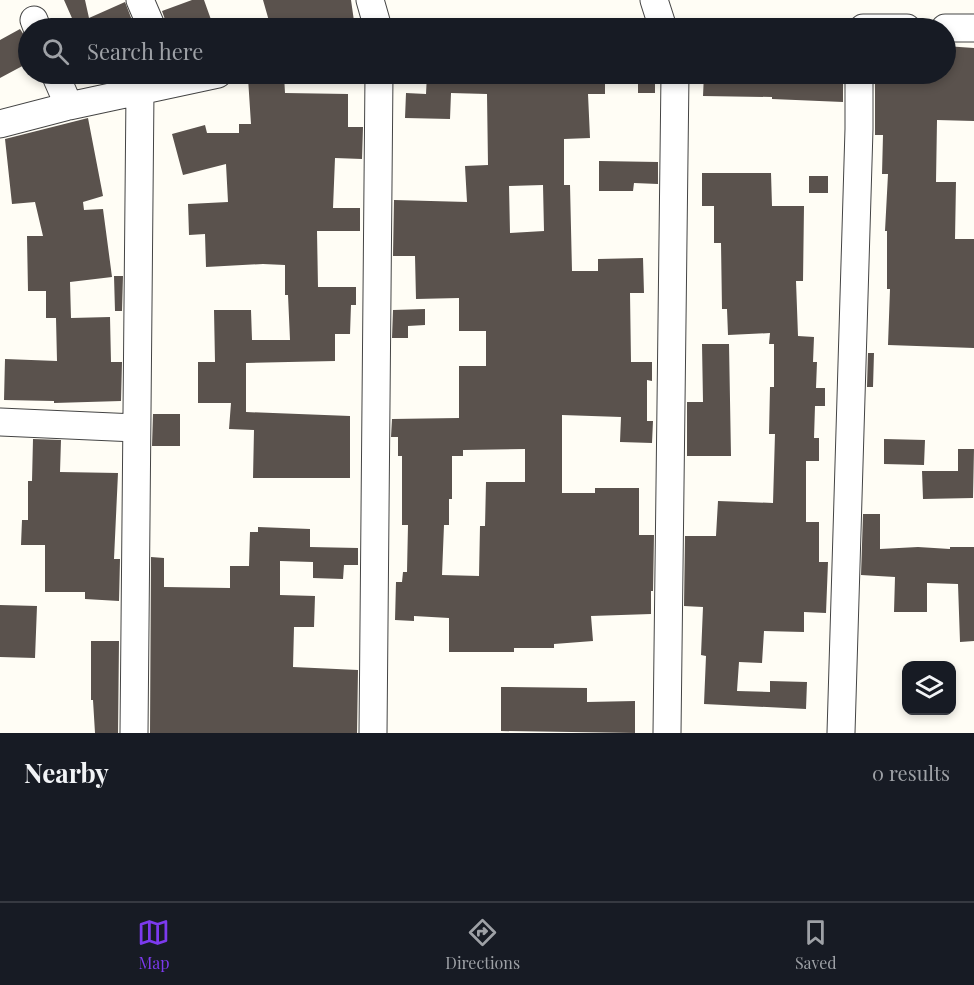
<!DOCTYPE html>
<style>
:root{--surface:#171b24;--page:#20242c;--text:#f1f3f6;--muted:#9ea1a6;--line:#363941;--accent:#7c3aed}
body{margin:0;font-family:"Playfair Display",serif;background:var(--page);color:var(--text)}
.controls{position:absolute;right:18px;bottom:18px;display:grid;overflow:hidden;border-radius:12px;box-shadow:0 3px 9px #0003}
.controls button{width:54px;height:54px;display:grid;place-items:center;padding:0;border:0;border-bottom:2px solid var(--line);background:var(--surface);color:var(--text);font:30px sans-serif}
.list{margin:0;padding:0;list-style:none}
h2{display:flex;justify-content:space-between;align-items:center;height:78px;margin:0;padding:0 24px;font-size:26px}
h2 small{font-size:20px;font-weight:400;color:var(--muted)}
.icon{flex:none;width:33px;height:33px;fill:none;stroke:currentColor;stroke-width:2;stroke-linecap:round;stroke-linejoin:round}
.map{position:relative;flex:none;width:974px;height:733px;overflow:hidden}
.search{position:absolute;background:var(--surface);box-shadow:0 3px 9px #0003;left:18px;right:18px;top:18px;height:66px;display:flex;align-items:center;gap:15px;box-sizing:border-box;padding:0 21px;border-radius:33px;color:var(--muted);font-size:22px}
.sheet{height:168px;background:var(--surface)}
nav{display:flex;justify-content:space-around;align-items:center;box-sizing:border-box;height:84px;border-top:2px solid var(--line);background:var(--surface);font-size:16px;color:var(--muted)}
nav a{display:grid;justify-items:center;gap:3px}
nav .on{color:var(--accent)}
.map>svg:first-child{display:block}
</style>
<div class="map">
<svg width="974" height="733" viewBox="0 0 974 733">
<rect width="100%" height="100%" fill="#fffdf5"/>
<!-- building -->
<path fill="#5a524d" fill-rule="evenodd" d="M64 0H85L89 18 125 2 135 28H66L75 25Z
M192 0H204L214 28H168L162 11Z
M263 0H351L355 28H271Z
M20 29 28 41V63L0 78V40Z
M945 46 974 48V121L937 120 936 182H956L955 239H974V348L888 345 890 289H887V231H885L888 174H882L883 135H875V74H945Z
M427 74 605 75V94H588L590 138 564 139V185H570L572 271H598V259L643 258 644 293H630L631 362H652V381L647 380V421H653L652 443 620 442 621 417 562 415V493H595V488H639V535H654L653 591H651V614L591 616 593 641 554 644V648H514V652H449V618L414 616V621L395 620 396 582H402L403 572H407L408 525H402V456H398V437H391L392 419 459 418V366H486V331H459V298L416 299 415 256H393L394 200 467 202 465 166 488 165 487 94 451 93 450 119 405 118 406 93 426 94ZM543 185 544 231 510 233 509 186ZM525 449V482H486L485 526H480L479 576 442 575 444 525H449V499H452V456H463V450Z
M638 74H655V93H638Z
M704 74H828V79H843V102L772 99V97L703 96Z
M284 75 285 93 348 94V127H363L362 159 335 158 333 208H360V231H317L318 287H356V305H351L350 334H335V361L246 363V412L350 416V478H253L254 430 229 429 231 403H198V362H215L214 310H251L252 340H290L288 295H285V265L263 264 206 267 205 234 189 235 188 204 228 202 226 164 183 175 172 134 205 125 207 133H239V124H251L248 78Z
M88 118 103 196 83 202 84 210 103 209 112 277 70 282 71 318 110 317 111 362H122L121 401 54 403V401L4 400 5 359 57 361 56 318H46V291H28L27 236H43L35 202 12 204 5 139Z
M599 161 658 162V184L634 183 633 191H599Z
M702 173H771L772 206H804L803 281H796L798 336 814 337 813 362H817L816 388H825V406H815L814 438H819V461H806V522H819V562H828L826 613 804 612V632L764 631 762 663 739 662 737 691 770 692V681L807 682 806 709 704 704 706 656 701 655 703 607 684 606 685 536H716L718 501 773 503 775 434H769L770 387H774V344H769L770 333 728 335 727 309H722L721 243H714V206H702Z
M809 176H828V193H809Z
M114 276H123L122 311H115Z
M425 309V325L408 326V338H392L393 310Z
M702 344H729L731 456H687V402H703Z
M868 353H874L873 387H867Z
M153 414H180V446H152Z
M33 439 61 440 60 472 118 473 114 559H120L119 601 85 599V592H45V545H21L22 520H28V481H32Z
M884 439 925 440 924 465 884 464Z
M958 449H974L973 498 923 499 922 471H958Z
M863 514H880V549L918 547 950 549V547H974V641L960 642 958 584 927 583V612H894L895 577 861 575Z
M258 527 310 529V547L358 548V565H344L343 579 313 578V562L280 561V595L315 596 314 627H294L293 667 358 670 357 733H150L151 557 164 558V587L230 588V566H249L250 532H258Z
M0 605 37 606 35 658 0 657Z
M91 641H119L118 733H95L93 700H91Z
M501 687 587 688V702L635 701V733L501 731Z"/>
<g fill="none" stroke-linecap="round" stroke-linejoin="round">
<!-- minor casing -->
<g stroke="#444" stroke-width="29">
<path id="minor" d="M140 0 152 28
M370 0 378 28
M654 0 663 28
M34 20 37 28
M863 28H907
M945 28H974
M55 74 69 106
M0 124 69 106 218 74
M0 422 136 428
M134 733 140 91
M373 733 379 74
M667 733 675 74
M841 733 859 129V74"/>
</g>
<!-- minor -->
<use href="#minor" stroke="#fff" stroke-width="27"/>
</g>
</svg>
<div class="controls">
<button><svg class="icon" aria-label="layers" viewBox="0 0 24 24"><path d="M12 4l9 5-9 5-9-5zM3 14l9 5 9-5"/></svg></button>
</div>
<div class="search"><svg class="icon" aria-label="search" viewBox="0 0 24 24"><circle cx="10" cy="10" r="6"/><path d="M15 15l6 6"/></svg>Search here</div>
</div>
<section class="sheet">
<h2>Nearby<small>0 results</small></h2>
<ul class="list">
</ul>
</section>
<nav>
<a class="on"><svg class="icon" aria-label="map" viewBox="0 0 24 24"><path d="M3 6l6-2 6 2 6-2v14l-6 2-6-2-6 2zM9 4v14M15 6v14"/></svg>Map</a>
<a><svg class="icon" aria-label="directions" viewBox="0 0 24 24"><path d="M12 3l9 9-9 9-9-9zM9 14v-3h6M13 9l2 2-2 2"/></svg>Directions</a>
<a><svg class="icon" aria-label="saved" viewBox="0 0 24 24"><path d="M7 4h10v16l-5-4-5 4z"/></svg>Saved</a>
</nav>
